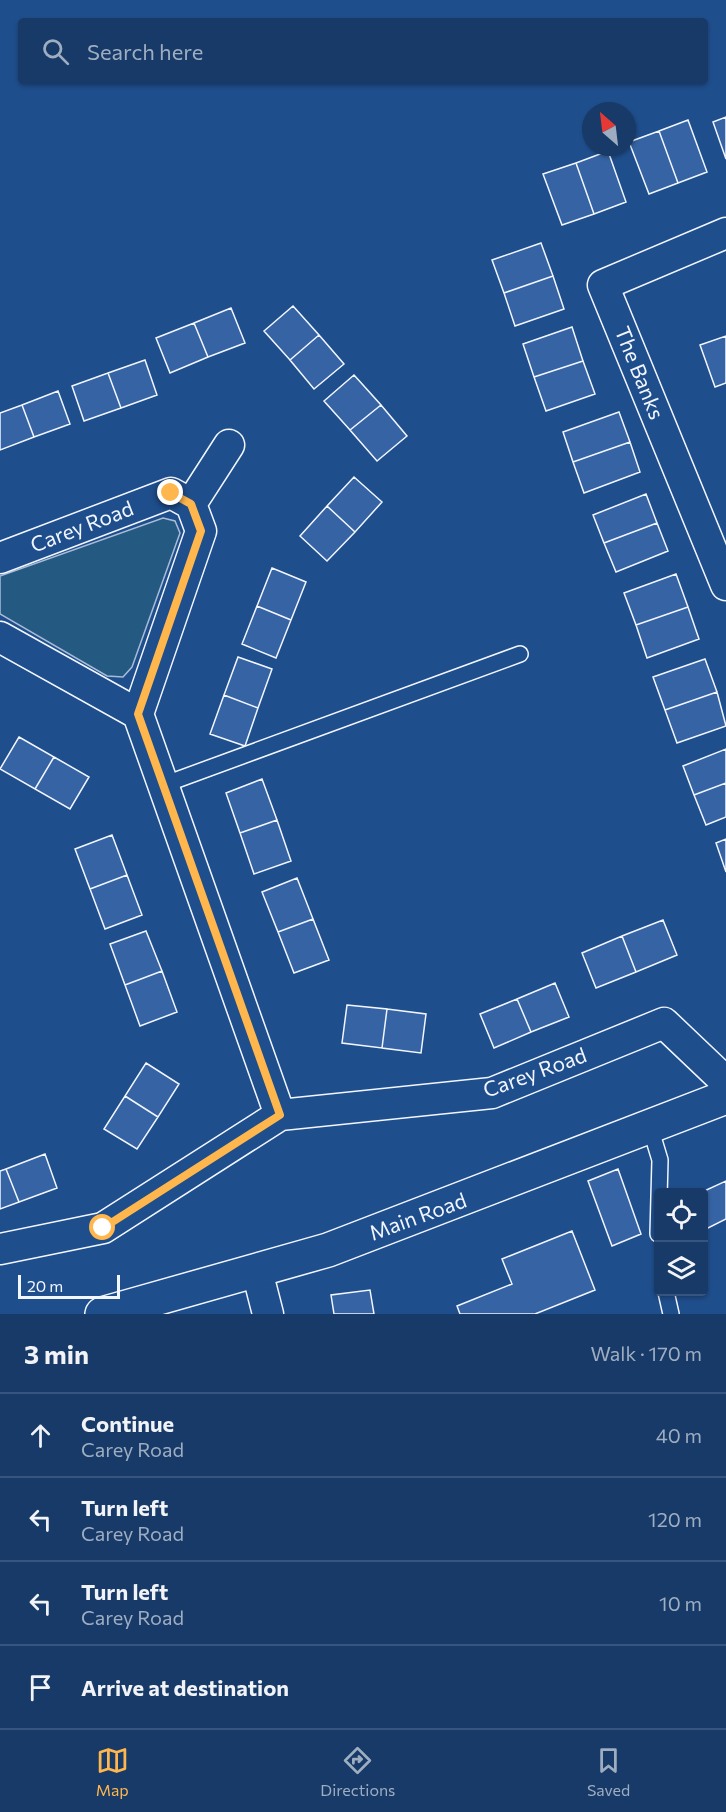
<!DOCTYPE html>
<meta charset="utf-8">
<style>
:root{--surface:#173a69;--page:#244571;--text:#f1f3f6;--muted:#9eadc0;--line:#36547d;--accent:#ffb74d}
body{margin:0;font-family:Commissioner,sans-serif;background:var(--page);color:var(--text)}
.controls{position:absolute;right:18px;bottom:18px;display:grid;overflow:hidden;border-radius:6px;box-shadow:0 2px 4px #0004}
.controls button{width:54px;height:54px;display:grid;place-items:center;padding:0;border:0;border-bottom:2px solid var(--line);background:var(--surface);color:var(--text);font:30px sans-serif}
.compass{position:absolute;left:582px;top:102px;width:54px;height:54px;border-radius:50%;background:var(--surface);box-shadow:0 2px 4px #0004;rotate:332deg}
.scale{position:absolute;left:18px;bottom:15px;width:102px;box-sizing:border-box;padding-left:6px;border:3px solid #f2f6ff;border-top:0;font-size:16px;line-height:21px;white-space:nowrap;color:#f2f6ff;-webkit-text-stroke:4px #1f4e8c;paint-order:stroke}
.stop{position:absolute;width:18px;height:18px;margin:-14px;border:4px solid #ffb74d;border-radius:50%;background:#fff}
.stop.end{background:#ffb74d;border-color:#fff;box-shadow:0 2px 6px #0008}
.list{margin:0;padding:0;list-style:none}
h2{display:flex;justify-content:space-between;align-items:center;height:78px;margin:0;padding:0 24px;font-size:26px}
h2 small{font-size:20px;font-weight:400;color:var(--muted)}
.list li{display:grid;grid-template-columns:39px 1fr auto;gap:18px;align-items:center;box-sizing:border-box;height:84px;padding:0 24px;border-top:2px solid var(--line)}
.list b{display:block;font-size:22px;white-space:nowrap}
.list p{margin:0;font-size:20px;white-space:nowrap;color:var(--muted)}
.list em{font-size:20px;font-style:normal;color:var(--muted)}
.icon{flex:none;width:33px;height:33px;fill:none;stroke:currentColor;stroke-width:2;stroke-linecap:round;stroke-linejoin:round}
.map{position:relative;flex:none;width:726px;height:1314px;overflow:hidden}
.search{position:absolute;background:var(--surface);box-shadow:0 2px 4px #0004;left:18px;right:18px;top:18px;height:66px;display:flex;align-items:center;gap:15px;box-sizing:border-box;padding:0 21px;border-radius:6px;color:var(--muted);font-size:22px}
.sheet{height:414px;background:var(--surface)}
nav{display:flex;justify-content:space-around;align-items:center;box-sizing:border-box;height:84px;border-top:2px solid var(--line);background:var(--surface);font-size:16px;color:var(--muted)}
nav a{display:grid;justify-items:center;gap:3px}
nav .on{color:var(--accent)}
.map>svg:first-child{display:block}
</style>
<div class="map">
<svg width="726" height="1314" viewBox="0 0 726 1314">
<rect width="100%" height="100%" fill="#1f4e8c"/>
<!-- green -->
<path fill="#245a82" stroke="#a8bbd7" stroke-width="1.5" d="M163 518 175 521 180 533 132 667 123 677 107 676 0 614V576Z"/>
<!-- building -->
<path fill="#3563a3" stroke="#f2f6ff" stroke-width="1.5" d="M726 117V159L713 122Z
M688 120 707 172 678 183 659 131Z
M659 131 678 183 649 194 629 142Z
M608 151 626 202 594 214 576 163Z
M576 163 594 214 562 225 543 174Z
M541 243 553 276 504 293 492 260Z
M553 276 564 309 515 326 504 293Z
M293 306 319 335 290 360 264 331Z
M231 308 245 343 208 357 194 323Z
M194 323 208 357 170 373 156 338Z
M572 327 583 361 534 377 523 344Z
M319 335 344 364 314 389 290 360Z
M726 336V383L715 387 700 345Z
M145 360 157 395 121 408 108 373Z
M583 361 595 394 546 411 534 377Z
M108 373 121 408 84 421 72 386Z
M354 375 381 405 350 430 324 401Z
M58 391 70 424 34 437 22 405Z
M22 405 34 437 0 450V413Z
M381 405 407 436 377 461 350 430Z
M619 412 630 442 573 462 563 432Z
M630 442 640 472 584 493 573 462Z
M354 477 382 502 355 532 327 506Z
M646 494 657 523 604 543 593 515Z
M327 506 355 532 327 561 300 536Z
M657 523 668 551 616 572 604 543Z
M272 568 306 582 291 620 257 606Z
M676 574 688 607 636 625 624 593Z
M257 606 291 620 276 658 242 644Z
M688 607 699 639 647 658 636 625Z
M238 657 272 669 258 708 224 695Z
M705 659 717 692 665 710 653 677Z
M717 692 726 726 677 743 665 710Z
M224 695 258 708 245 746 210 734Z
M19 737 54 757 35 789 0 769Z
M726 749V783L694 795 683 766Z
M54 757 89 777 70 809 35 789Z
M262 779 277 820 240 833 226 793Z
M726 783V817L706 825 694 795Z
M277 820 291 861 254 874 240 833Z
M112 835 127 875 90 889 75 849Z
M726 839V872L716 843Z
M127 875 142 915 105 929 90 889Z
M297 878 313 919 278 932 262 892Z
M313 919 329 960 294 973 278 932Z
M663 920 677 955 636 972 622 936Z
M146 931 162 971 125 985 110 944Z
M622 936 636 972 596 988 582 953Z
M162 971 177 1012 140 1026 125 985Z
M555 983 569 1017 531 1032 517 999Z
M517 999 531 1032 494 1048 480 1014Z
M347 1005 387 1009 382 1048 342 1043Z
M387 1009 426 1014 421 1053 382 1048Z
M146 1063 179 1084 158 1117 125 1096Z
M125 1096 158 1117 137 1149 104 1129Z
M45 1154 57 1188 19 1202 6 1169Z
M6 1169 19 1202 0 1209V1171Z
M618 1169 641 1234 612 1246 588 1181Z
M726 1181V1219L704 1230 702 1192Z
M572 1231 595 1290 535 1314H460L457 1306 512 1284 502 1259Z
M370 1290 374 1314H334L331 1295Z"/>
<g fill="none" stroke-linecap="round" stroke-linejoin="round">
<!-- lane casing -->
<g stroke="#f2f6ff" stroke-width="18">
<path id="lane" d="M163 785 520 654
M650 1127 660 1160 658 1234
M666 1292 671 1314"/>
</g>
<!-- street casing -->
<g stroke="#f2f6ff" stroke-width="33">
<path id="street" d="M726 233 603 285 726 585
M191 504 229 445
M0 558 171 493 191 504 201 531 138 714
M0 637 138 714 280 1115 103 1228 0 1249
M280 1115 492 1093 664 1023 726 1082
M257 1271 268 1314"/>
</g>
<!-- secondary casing -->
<g stroke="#f2f6ff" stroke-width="36">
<path id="secondary" d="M102 1314 328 1250 726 1097"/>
</g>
<!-- lane -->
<use href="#lane" stroke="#1f4e8c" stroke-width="15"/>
<!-- street -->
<use href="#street" stroke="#1f4e8c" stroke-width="30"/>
<!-- secondary -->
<use href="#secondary" stroke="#1f4e8c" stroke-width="33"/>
</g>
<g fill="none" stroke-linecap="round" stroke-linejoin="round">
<!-- route -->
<path stroke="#ffb74d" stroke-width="8" d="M103 1228 280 1115 138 714 201 531 191 504 171 493"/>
</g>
<g text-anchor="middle" stroke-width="4.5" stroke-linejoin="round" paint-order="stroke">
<!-- street labels -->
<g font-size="21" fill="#f2f6ff" stroke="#1f4e8c">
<text transform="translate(639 373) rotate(68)" y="7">The Banks</text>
<text transform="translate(82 527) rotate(-21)" y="7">Carey Road</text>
<text transform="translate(535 1073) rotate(-20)" y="7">Carey Road</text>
<text transform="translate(418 1217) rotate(-20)" y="7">Main Road</text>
</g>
</g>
</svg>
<div class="controls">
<button><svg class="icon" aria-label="locate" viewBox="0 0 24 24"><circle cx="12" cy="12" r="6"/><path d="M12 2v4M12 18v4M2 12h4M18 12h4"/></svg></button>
<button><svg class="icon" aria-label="layers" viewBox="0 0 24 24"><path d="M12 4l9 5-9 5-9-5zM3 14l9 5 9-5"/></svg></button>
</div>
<svg class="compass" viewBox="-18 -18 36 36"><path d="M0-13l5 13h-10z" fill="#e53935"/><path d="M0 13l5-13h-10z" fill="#9eadc0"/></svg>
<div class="scale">20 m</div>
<div class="stop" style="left:103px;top:1228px"></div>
<div class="stop end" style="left:171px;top:493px"></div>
<div class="search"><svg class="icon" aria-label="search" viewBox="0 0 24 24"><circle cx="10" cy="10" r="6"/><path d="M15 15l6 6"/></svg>Search here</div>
</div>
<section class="sheet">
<h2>3 min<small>Walk · 170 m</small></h2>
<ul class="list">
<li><svg class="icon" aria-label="ahead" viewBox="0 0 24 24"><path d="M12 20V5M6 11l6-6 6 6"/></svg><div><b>Continue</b><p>Carey Road</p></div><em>40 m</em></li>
<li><svg class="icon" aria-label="left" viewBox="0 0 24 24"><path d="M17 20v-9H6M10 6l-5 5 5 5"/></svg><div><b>Turn left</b><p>Carey Road</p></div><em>120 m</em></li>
<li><svg class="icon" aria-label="left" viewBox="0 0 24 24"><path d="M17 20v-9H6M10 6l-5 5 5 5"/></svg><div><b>Turn left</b><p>Carey Road</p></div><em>10 m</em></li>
<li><svg class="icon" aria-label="arrive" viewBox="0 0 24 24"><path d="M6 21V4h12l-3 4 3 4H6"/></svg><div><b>Arrive at destination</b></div></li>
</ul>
</section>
<nav>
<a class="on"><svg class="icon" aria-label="map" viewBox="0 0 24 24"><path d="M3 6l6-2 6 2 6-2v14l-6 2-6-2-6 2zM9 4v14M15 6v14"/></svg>Map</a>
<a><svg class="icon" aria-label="directions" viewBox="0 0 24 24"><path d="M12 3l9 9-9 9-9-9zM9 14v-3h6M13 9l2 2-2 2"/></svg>Directions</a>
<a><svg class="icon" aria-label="saved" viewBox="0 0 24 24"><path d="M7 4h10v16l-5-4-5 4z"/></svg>Saved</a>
</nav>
